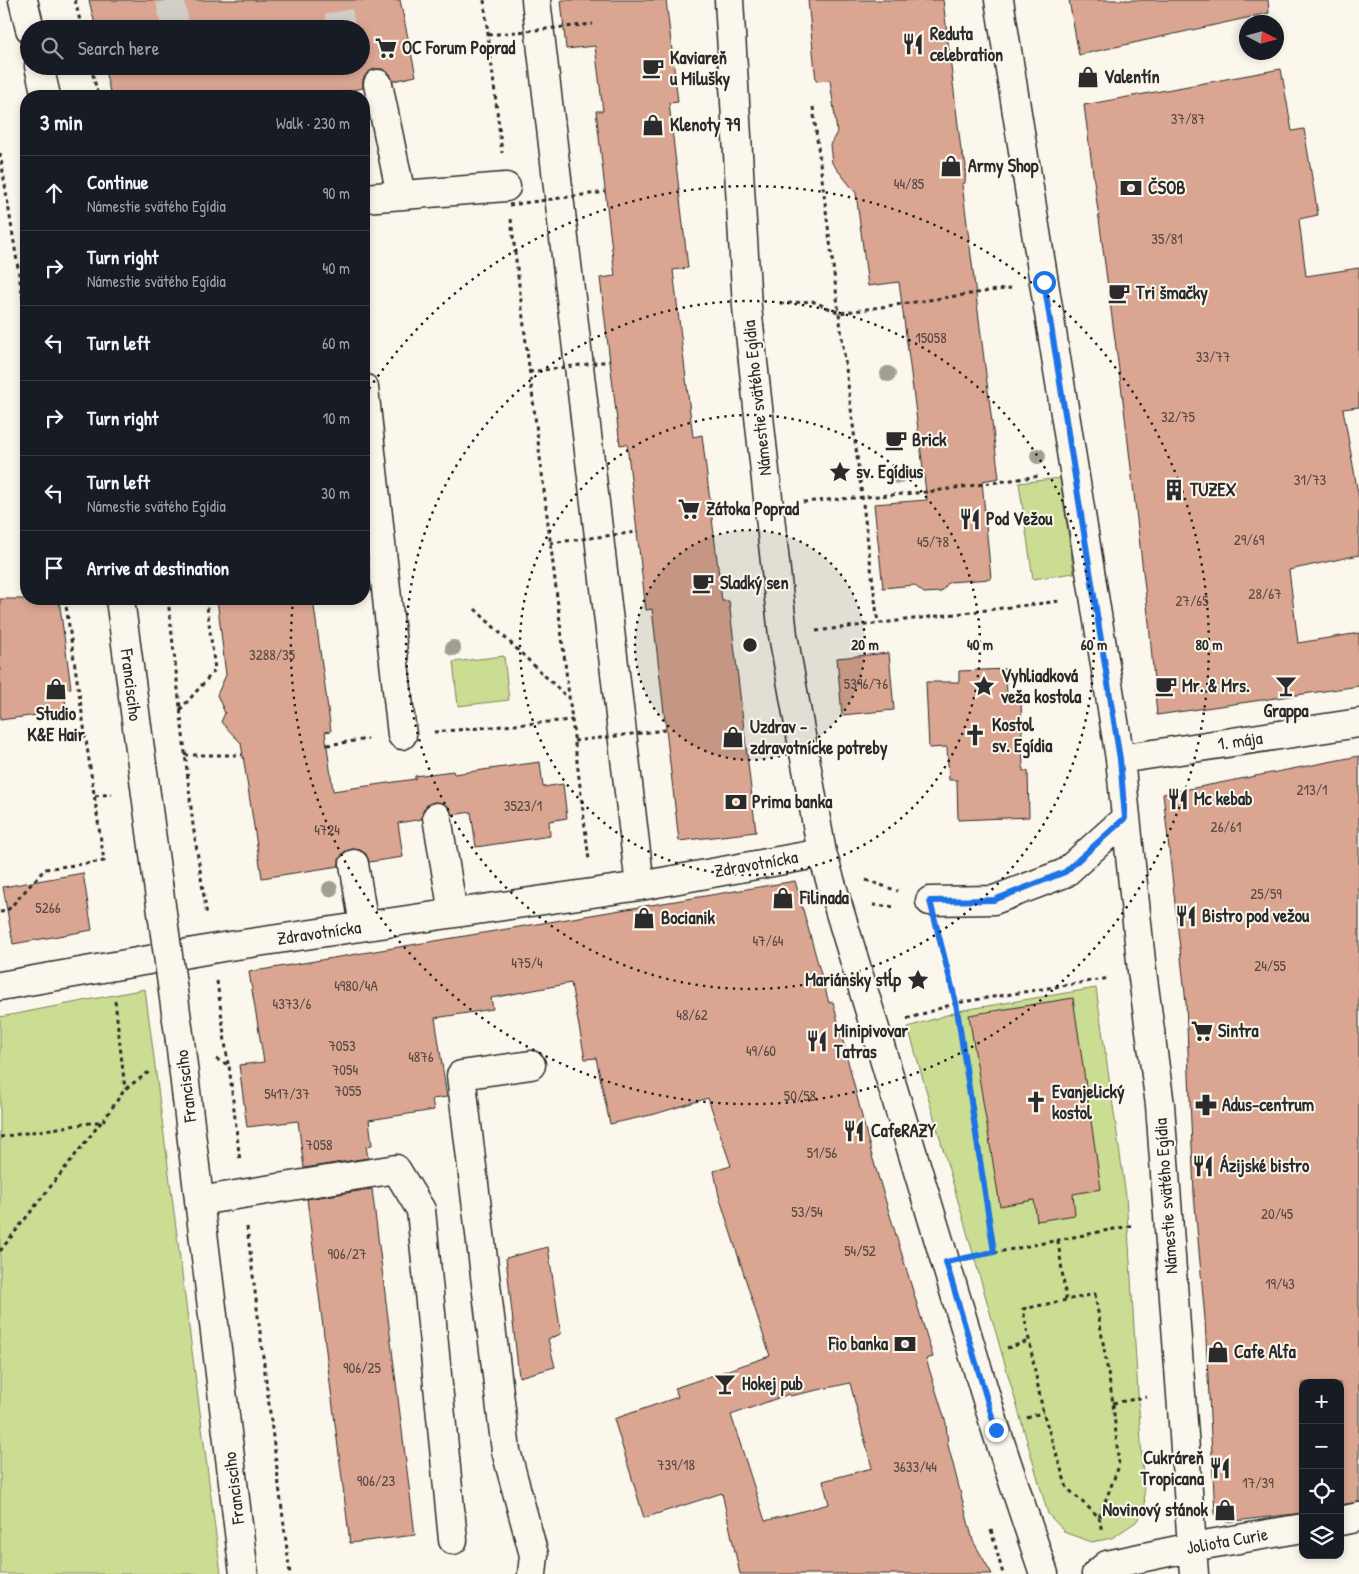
<!DOCTYPE html>
<meta charset="utf-8">
<style>
:root{--surface:#171b24;--page:#20242c;--text:#f1f3f6;--muted:#9ea1a6;--line:#363941}
body{margin:0;font-family:"Patrick Hand",sans-serif;background:var(--page);color:var(--text)}
.controls{position:absolute;right:15px;bottom:15px;display:grid;overflow:hidden;border-radius:10px;box-shadow:0 2px 8px #0003}
.controls button{width:45px;height:45px;display:grid;place-items:center;padding:0;border:0;border-bottom:1px solid var(--line);background:var(--surface);color:var(--text);font:25px sans-serif}
.compass{position:absolute;left:1239px;top:15px;width:45px;height:45px;border-radius:50%;background:var(--surface);box-shadow:0 2px 8px #0003;rotate:96deg}
.stop{position:absolute;width:15px;height:15px;margin:-11px;border:4px solid #1a73e8;border-radius:50%;background:#fff}
.stop.end{background:#1a73e8;border-color:#fff;box-shadow:0 1px 5px #0008}
.list{margin:0;padding:0;list-style:none}
h2{display:flex;justify-content:space-between;align-items:center;height:65px;margin:0;padding:0 20px;font-size:21px}
h2 small{font-size:16px;font-weight:400;color:var(--muted)}
.list li{display:grid;grid-template-columns:32px 1fr auto;gap:15px;align-items:center;box-sizing:border-box;height:75px;padding:0 20px;border-top:1px solid var(--line)}
.list b{display:block;font-size:19px;white-space:nowrap}
.list p{margin:0;font-size:16px;white-space:nowrap;color:var(--muted)}
.list em{font-size:16px;font-style:normal;color:var(--muted)}
.icon{flex:none;width:28px;height:28px;fill:none;stroke:currentColor;stroke-width:2;stroke-linecap:round;stroke-linejoin:round}
.map{position:relative;flex:none;width:1359px;height:1574px;overflow:hidden}
.search{position:absolute;background:var(--surface);box-shadow:0 2px 8px #0003;left:20px;top:20px;width:350px;height:55px;display:flex;align-items:center;gap:12px;box-sizing:border-box;padding:0 18px;border-radius:28px;color:var(--muted);font-size:19px}
.panel{position:absolute;background:var(--surface);box-shadow:0 2px 8px #0003;left:20px;top:90px;width:350px;height:515px;border-radius:20px}
.map>svg:first-child{display:block}
</style>
<div class="map">
<svg width="1359" height="1574" viewBox="0 0 1359 1574">
<rect width="100%" height="100%" fill="#fbf7ec"/>
<filter id="ink" filterUnits="userSpaceOnUse"><feTurbulence type="fractalNoise" baseFrequency=".02" numOctaves="2"/><feDisplacementMap in="SourceGraphic" scale="10" xChannelSelector="R" yChannelSelector="G"/><feConvolveMatrix kernelMatrix="1 2 1 2 8 2 1 2 1" color-interpolation-filters="sRGB"/></filter>
<g filter="url(#ink)">
<!-- green -->
<path fill="#cadd92" stroke="#7a845e" d="M1060 478 1074 573 1033 579 1019 483Z
M504 656 509 700 458 706 453 662Z
M1096 988 1126 1196 1145 1508 1136 1522 1112 1538 1092 1542 1066 1533 1048 1514 908 1027 963 1010Z
M145 989 221 1574H0V1017Z"/>
<!-- building -->
<path fill="#dba691" stroke="#2b2b2b" fill-rule="evenodd" d="M89 0H400L416 76 393 81 390 74 383 69H374L367 73 363 79V88L324 96H111L104 66H361V29H96Z
M561 0H666L678 102 669 103 688 268 673 270 693 437 702 435 722 601H729L756 832 679 841 652 609 646 610 627 444 620 445 600 278 615 276 596 111H603L595 46 566 49Z
M808 0H943L961 150 966 164 965 183 962 184 999 478 982 481 991 579 949 582 941 592 924 593 914 585 883 588 874 504 927 500 909 358 899 282 868 286 856 193 832 163 830 145 837 132 830 80 816 81Z
M1069 0H1268L1269 13 1079 55Z
M1281 69 1292 131 1304 129 1318 215 1299 219 1306 276 1359 268V407L1343 409 1359 499V555L1289 570 1298 643 1359 633V686L1157 715 1149 623 1124 408 1084 105Z
M0 599H59L71 688 63 689 67 711 0 720Z
M217 599H313L331 731 325 732 333 791 415 779V776L453 771 454 774 540 762 543 787 563 784 567 818 549 821 550 836 476 847 471 812 452 815 449 807 443 803 434 802 427 805 423 811 422 819 398 823 403 857 369 862 366 854 360 850 352 849 344 852 339 859V866L262 878 241 743 221 722 225 713 217 695 226 675Z
M889 653 894 710 842 715 837 658Z
M1006 669 1007 698H1021L1023 771H1028L1029 817 958 820 957 780H949L947 747 929 748 926 682H959V671Z
M1359 756V1502L1340 1505V1383H1303V1513L1226 1522 1215 1514 1205 1319 1194 1194 1186 1003 1163 794Z
M83 873 92 930 13 944 3 887Z
M795 881 829 1003 833 1002 872 1156 933 1357 926 1359 946 1423 948 1445 973 1541 992 1574H740L722 1493 644 1518 614 1419 678 1397 675 1388 770 1356 719 1196 714 1171 731 1166 708 1098 655 1114 610 1124 596 1058 585 1059 571 983 491 998 493 1009 435 1018 447 1097 432 1099 434 1110 369 1120 372 1145 366 1146 368 1158 304 1168 298 1121 247 1127 239 1065 264 1062 249 972ZM850 1383 872 1468 823 1481 829 1504 765 1521 731 1415 789 1394 790 1396Z
M1073 998 1101 1189 1073 1194 1075 1215 1037 1221 1034 1200 1000 1206 969 1015Z
M372 1189 415 1535 350 1543 307 1199Z
M548 1247 561 1334 548 1339 555 1367 519 1377 506 1258Z"/>
<g fill="none" stroke-linecap="round" stroke-linejoin="round">
<!-- minor-tunnel -->
<path stroke="#d1cec5" stroke-width="28" stroke-dasharray="28 14" stroke-linecap="butt" d="M170 0 176 29
M328 29 341 26 336 0"/>
<!-- minor casing -->
<g stroke="#2b2b2b" stroke-width="31">
<path id="minor" d="M23 0 30 29
M536 0 640 886 822 853
M729 0 747 307 783 635 822 853 996 1430 1044 1574
M999 0 1120 759 1142 971 1160 1105 1194 1574
M39 66 46 96
M378 84 401 195
M364 198 506 187
M364 388 402 735
M120 599 158 884
M1120 759 1359 723
M437 817 453 913
M354 864 364 926
M930 901 994 900 1065 873 1125 819
M0 986 223 947 640 886
M180 1041 244 1574
M531 1065 461 1075 506 1451 534 1555 532 1574
M199 1201 396 1169 421 1210 453 1540
M1340 1521 1359 1517
M1096 1574 1107 1565 1192 1547 1303 1528"/>
</g>
<!-- path -->
<path stroke="#2b2b2b" stroke-width="3" stroke-dasharray="4 4" stroke-linecap="butt" d="M75 0 82 29
M484 0 502 153
M91 66 98 96
M813 107 878 623
M0 153 26 319
M511 219 589 860
M780 304 812 301 840 313 1011 288
M803 502 927 492 1040 476
M168 599 193 825 207 916
M475 609 568 698
M816 631 1060 601
M180 710 215 670 206 599
M434 732 572 720
M327 745 368 739
M185 755H242
M95 796 112 794
M866 880 898 891
M873 905 897 907
M0 912 7 911 45 869 104 861 65 599
M217 981 228 1064
M115 1001 125 1089
M907 1019 956 1003 938 936
M216 1059 229 1065 240 1162
M0 1137 103 1121 125 1089 149 1072
M247 1227 290 1574
M1058 1241 1066 1300
M0 1251 102 1121
M994 1252 956 1003 1110 978
M978 1256 1134 1225
M1095 1294 1113 1403 1119 1466 1099 1517 1067 1488 1043 1412 1023 1309Z
M1007 1348 1029 1341
M1113 1403 1147 1397
M1027 1418 1043 1412
M1099 1517 1102 1532
M991 1530 1003 1574"/>
<!-- minor -->
<use href="#minor" stroke="#fbf7ec" stroke-width="28"/>
<!-- minor-bridge casing -->
<g stroke="#2b2b2b" stroke-width="31" stroke-linecap="butt">
<path id="minor-bridge" d="M158 884 180 1041"/>
</g>
<!-- path-bridge -->
<path stroke="#2b2b2b" stroke-width="3" stroke-dasharray="4 4" stroke-linecap="butt" d="M488 35 593 24
M509 205 605 192
M529 372 610 361
M550 543 638 532
M574 741 666 730"/>
<!-- minor-bridge -->
<use href="#minor-bridge" stroke="#fbf7ec" stroke-width="28"/>
</g>
<!-- trees -->
<g fill="#9fa090">
<circle cx="888" cy="374" r="8"/>
<circle cx="1038" cy="456" r="8"/>
<circle cx="898" cy="476" r="8"/>
<circle cx="453" cy="648" r="8"/>
<circle cx="330" cy="889" r="8"/>
</g>
</g>
<g fill="none" stroke-linecap="round" stroke-linejoin="round" filter="url(#ink)">
<!-- route -->
<path stroke="#1a73e8" stroke-width="6" d="M996 1430 946 1262 994 1252 956 1003 930 901 994 900 1065 872 1125 818 1120 759 1044 282"/>
</g>
<!-- distance rings -->
<circle cx="750" cy="645" r="115" fill="#2b2b2b" fill-opacity=".12"/>
<g fill="none" stroke="#2b2b2b" stroke-width="2.5" stroke-dasharray="2.5 5">
<circle cx="750" cy="645" r="115"/>
<circle cx="750" cy="645" r="230"/>
<circle cx="750" cy="645" r="344"/>
<path d="M365 395A459 459 0 1 1 293 601"/>
</g>
<!-- icons -->
<defs>
<g id="restaurant-bare" transform="scale(1.725)"><path d="M-5-6h1v4h1v-4h1v4h1v-4h1v5L-1.5 .5V6h-2V.5L-5-1ZM5-6V6H3V1.5H1.5Q1.5-4 5-6Z" fill="#2b2b2b" stroke="#fbf7ec" stroke-width="2.5" paint-order="stroke"/></g>
<g id="supermarket-bare" transform="scale(1.725)"><path d="M-6-5.5h2.5l.6 2H6L4.5 2H-2.5L-4.4-4H-6ZM-1.5 3.2a1.3 1.3 0 1 0 .1 0ZM3 3.2a1.3 1.3 0 1 0 .1 0Z" fill="#2b2b2b" stroke="#fbf7ec" stroke-width="2.5" paint-order="stroke"/></g>
<g id="cafe-bare" transform="scale(1.725)"><path d="M-5.5-4.5H6V0H3Q3 3.5 0 3.5H-2.5Q-5.5 3.5-5.5 0ZM3-3.2v2h1.7v-2ZM-6 4.5H4V6H-6Z" fill="#2b2b2b" stroke="#fbf7ec" stroke-width="2.5" paint-order="stroke"/></g>
<g id="shop-bare" transform="scale(1.725)"><path d="M-5-2.5h2.3a2.7 3.5 0 0 1 5.4 0H5L5.5 6h-11ZM-1.5-2.5h3a1.5 2.3 0 0 0-3 0Z" fill="#2b2b2b" stroke="#fbf7ec" stroke-width="2.5" paint-order="stroke"/></g>
<g id="bank-bare" transform="scale(1.725)"><path d="M-6-4H6V4H-6ZM0-2.3a2.3 2.3 0 1 0 0 4.6a2.3 2.3 0 1 0 0-4.6Z" fill="#2b2b2b" stroke="#fbf7ec" stroke-width="2.5" paint-order="stroke"/></g>
<g id="sight-bare" transform="scale(1.725)"><path d="M0-6L1.8-2.2L6-1.7L2.9 1.2L3.7 5.4L0 3.3L-3.7 5.4L-2.9 1.2L-6-1.7L-1.8-2.2Z" fill="#2b2b2b" stroke="#fbf7ec" stroke-width="2.5" paint-order="stroke"/></g>
<g id="building-bare" transform="scale(1.725)"><path d="M-4-6H4V6H1V3H-1V6H-4ZM-2.5-4.3h1.7v1.8h-1.7ZM.8-4.3h1.7v1.8H.8ZM-2.5-1h1.7V.8h-1.7ZM.8-1h1.7V.8H.8Z" fill="#2b2b2b" stroke="#fbf7ec" stroke-width="2.5" paint-order="stroke"/></g>
<g id="bar-bare" transform="scale(1.725)"><path d="M-6-5H6L.8 .8V4.5H3.5V6h-7V4.5H-.8V.8Z" fill="#2b2b2b" stroke="#fbf7ec" stroke-width="2.5" paint-order="stroke"/></g>
<g id="church-bare" transform="scale(1.725)"><path d="M-1.2-6h2.4v3.5h3.3v2.4h-3.3V6h-2.4V-.1h-3.3v-2.4h3.3Z" fill="#2b2b2b" stroke="#fbf7ec" stroke-width="2.5" paint-order="stroke"/></g>
<g id="pharmacy-bare" transform="scale(1.725)"><path d="M-2-6h4v4h4v4h-4v4h-4v-4h-4v-4h4Z" fill="#2b2b2b" stroke="#fbf7ec" stroke-width="2.5" paint-order="stroke"/></g>
</defs>
<g fill-rule="evenodd">
<use href="#restaurant-bare" x="913" y="44"/>
<use href="#supermarket-bare" x="386" y="48"/>
<use href="#cafe-bare" x="653" y="68"/>
<use href="#shop-bare" x="1088" y="77"/>
<use href="#shop-bare" x="653" y="125"/>
<use href="#shop-bare" x="951" y="166"/>
<use href="#bank-bare" x="1131" y="188"/>
<use href="#cafe-bare" x="1119" y="293"/>
<use href="#cafe-bare" x="896" y="440"/>
<use href="#sight-bare" x="840" y="472"/>
<use href="#building-bare" x="1174" y="490"/>
<use href="#supermarket-bare" x="689" y="509"/>
<use href="#restaurant-bare" x="970" y="519"/>
<use href="#cafe-bare" x="703" y="583"/>
<use href="#sight-bare" x="984" y="686"/>
<use href="#cafe-bare" x="1166" y="686"/>
<use href="#bar-bare" x="1286" y="686"/>
<use href="#shop-bare" x="56" y="689"/>
<use href="#church-bare" x="975" y="735"/>
<use href="#shop-bare" x="733" y="737"/>
<use href="#restaurant-bare" x="1178" y="799"/>
<use href="#bank-bare" x="736" y="802"/>
<use href="#shop-bare" x="783" y="898"/>
<use href="#restaurant-bare" x="1186" y="916"/>
<use href="#shop-bare" x="644" y="918"/>
<use href="#sight-bare" x="918" y="980"/>
<use href="#supermarket-bare" x="1202" y="1031"/>
<use href="#restaurant-bare" x="817" y="1041"/>
<use href="#church-bare" x="1036" y="1102"/>
<use href="#pharmacy-bare" x="1206" y="1105"/>
<use href="#restaurant-bare" x="854" y="1131"/>
<use href="#restaurant-bare" x="1203" y="1166"/>
<use href="#bank-bare" x="905" y="1344"/>
<use href="#shop-bare" x="1218" y="1352"/>
<use href="#bar-bare" x="725" y="1384"/>
<use href="#restaurant-bare" x="1220" y="1468"/>
<use href="#shop-bare" x="1225" y="1510"/>
</g>
<g text-anchor="middle" stroke-width="4" stroke-linejoin="round" paint-order="stroke">
<!-- number labels -->
<g font-size="15" fill="#574a44">
<text x="1188" y="124">37/87</text>
<text x="909" y="189">44/85</text>
<text x="1167" y="244">35/81</text>
<text x="931" y="343">15058</text>
<text x="1213" y="362">33/77</text>
<text x="1178" y="422">32/75</text>
<text x="1310" y="485">31/73</text>
<text x="1249" y="545">29/69</text>
<text x="933" y="547">45/78</text>
<text x="1265" y="599">28/67</text>
<text x="1192" y="606">27/65</text>
<text x="272" y="660">3288/35</text>
<text x="866" y="689">5396/76</text>
<text x="1312" y="795">213/1</text>
<text x="523" y="811">3523/1</text>
<text x="1226" y="832">26/61</text>
<text x="327" y="835">4724</text>
<text x="1266" y="899">25/59</text>
<text x="48" y="913">5266</text>
<text x="768" y="946">47/64</text>
<text x="527" y="968">475/4</text>
<text x="1270" y="971">24/55</text>
<text x="356" y="991">4980/4A</text>
<text x="292" y="1009">4373/6</text>
<text x="692" y="1020">48/62</text>
<text x="342" y="1051">7053</text>
<text x="761" y="1056">49/60</text>
<text x="421" y="1062">4876</text>
<text x="345" y="1075">7054</text>
<text x="348" y="1096">7055</text>
<text x="287" y="1099">5417/37</text>
<text x="800" y="1101">50/58</text>
<text x="319" y="1150">7058</text>
<text x="822" y="1158">51/56</text>
<text x="807" y="1217">53/54</text>
<text x="1277" y="1219">20/45</text>
<text x="860" y="1256">54/52</text>
<text x="347" y="1259">906/27</text>
<text x="1280" y="1289">19/43</text>
<text x="362" y="1373">906/25</text>
<text x="676" y="1470">739/18</text>
<text x="915" y="1472">3633/44</text>
<text x="376" y="1486">906/23</text>
<text x="1258" y="1488">17/39</text>
</g>
<!-- poi labels -->
<g font-size="18" font-weight="bold" fill="#2b2b2b" stroke="#fbf7ec" text-anchor="start">
<text x="930" y="40">Reduta<tspan x="930" dy="21">celebration</tspan></text>
<text x="402" y="54">OC Forum Poprad</text>
<text x="670" y="64">Kaviareň<tspan x="670" dy="21">u Milušky</tspan></text>
<text x="1104" y="83">Valentín</text>
<text x="670" y="131">Klenoty 79</text>
<text x="968" y="172">Army Shop</text>
<text x="1148" y="194">ČSOB</text>
<text x="1136" y="299">Tri šmačky</text>
<text x="912" y="446">Brick</text>
<text x="856" y="478">sv. Egídius</text>
<text x="1190" y="496">TUZEX</text>
<text x="706" y="515">Zátoka Poprad</text>
<text x="986" y="525">Pod Vežou</text>
<text x="720" y="589">Sladký sen</text>
<text x="1001" y="682">Vyhliadková<tspan x="1001" dy="21">veža kostola</tspan></text>
<text x="1182" y="692">Mr. &amp; Mrs.</text>
<text x="1286" y="717" text-anchor="middle">Grappa</text>
<text x="56" y="720" text-anchor="middle">Studio<tspan x="56" dy="21">K&amp;E Hair</tspan></text>
<text x="992" y="731">Kostol<tspan x="992" dy="21">sv. Egídia</tspan></text>
<text x="750" y="733">Uzdrav -<tspan x="750" dy="21">zdravotnícke potreby</tspan></text>
<text x="1194" y="805">Mc kebab</text>
<text x="752" y="808">Prima banka</text>
<text x="800" y="904">Filinada</text>
<text x="1202" y="922">Bistro pod vežou</text>
<text x="661" y="924">Bocianik</text>
<text x="901" y="986" text-anchor="end">Mariánsky stĺp</text>
<text x="834" y="1037">Minipivovar<tspan x="834" dy="21">Tatras</tspan></text>
<text x="1218" y="1037">Sintra</text>
<text x="1052" y="1098">Evanjelický<tspan x="1052" dy="21">kostol</tspan></text>
<text x="1222" y="1111">Adus-centrum</text>
<text x="871" y="1137">CafeRAZY</text>
<text x="1220" y="1172">Ázijské bistro</text>
<text x="888" y="1350" text-anchor="end">Fio banka</text>
<text x="1234" y="1358">Cafe Alfa</text>
<text x="742" y="1390">Hokej pub</text>
<text x="1204" y="1464" text-anchor="end">Cukráreň<tspan x="1204" dy="21">Tropicana</tspan></text>
<text x="1208" y="1516" text-anchor="end">Novinový stánok</text>
</g>
<!-- street labels -->
<g font-size="18" fill="#2b2b2b" stroke="#fbf7ec">
<text transform="translate(757 398) rotate(-96)" y="6">Námestie svätého Egídia</text>
<text transform="translate(131 685) rotate(83)" y="6">Francisciho</text>
<text transform="translate(1240 741) rotate(-8)" y="6">1. mája</text>
<text transform="translate(756 864) rotate(-10)" y="6">Zdravotnícka</text>
<text transform="translate(319 933) rotate(-8)" y="6">Zdravotnícka</text>
<text transform="translate(186 1086) rotate(-97)" y="6">Francisciho</text>
<text transform="translate(1166 1196) rotate(-94)" y="6">Námestie svätého Egídia</text>
<text transform="translate(234 1488) rotate(-97)" y="6">Francisciho</text>
<text transform="translate(1227 1541) rotate(-10)" y="6">Joliota Curie</text>
</g>
</g>
<circle cx="750" cy="645" r="8" fill="#2b2b2b" stroke="#fbf7ec" stroke-width="2.5"/>
<g font-size="15" text-anchor="middle" font-weight="bold" fill="#2b2b2b" stroke="#fbf7ec" stroke-width="4" stroke-linejoin="round" paint-order="stroke">
<text x="865" y="650">20 m</text>
<text x="980" y="650">40 m</text>
<text x="1094" y="650">60 m</text>
<text x="1209" y="650">80 m</text>
</g>
</svg>
<div class="controls">
<button>+</button>
<button>−</button>
<button><svg class="icon" aria-label="locate" viewBox="0 0 24 24"><circle cx="12" cy="12" r="6"/><path d="M12 2v4M12 18v4M2 12h4M18 12h4"/></svg></button>
<button><svg class="icon" aria-label="layers" viewBox="0 0 24 24"><path d="M12 4l9 5-9 5-9-5zM3 14l9 5 9-5"/></svg></button>
</div>
<svg class="compass" viewBox="-18 -18 36 36"><path d="M0-13l5 13h-10z" fill="#e53935"/><path d="M0 13l5-13h-10z" fill="#9ea1a6"/></svg>
<div class="stop" style="left:1044px;top:282px"></div>
<div class="stop end" style="left:996px;top:1430px"></div>
<div class="search"><svg class="icon" aria-label="search" viewBox="0 0 24 24"><circle cx="10" cy="10" r="6"/><path d="M15 15l6 6"/></svg>Search here</div>
<section class="panel">
<h2>3 min<small>Walk · 230 m</small></h2>
<ul class="list">
<li><svg class="icon" aria-label="ahead" viewBox="0 0 24 24"><path d="M12 20V5M6 11l6-6 6 6"/></svg><div><b>Continue</b><p>Námestie svätého Egídia</p></div><em>90 m</em></li>
<li><svg class="icon" aria-label="right" viewBox="0 0 24 24"><path d="M7 20v-9h11M14 6l5 5-5 5"/></svg><div><b>Turn right</b><p>Námestie svätého Egídia</p></div><em>40 m</em></li>
<li><svg class="icon" aria-label="left" viewBox="0 0 24 24"><path d="M17 20v-9H6M10 6l-5 5 5 5"/></svg><div><b>Turn left</b></div><em>60 m</em></li>
<li><svg class="icon" aria-label="right" viewBox="0 0 24 24"><path d="M7 20v-9h11M14 6l5 5-5 5"/></svg><div><b>Turn right</b></div><em>10 m</em></li>
<li><svg class="icon" aria-label="left" viewBox="0 0 24 24"><path d="M17 20v-9H6M10 6l-5 5 5 5"/></svg><div><b>Turn left</b><p>Námestie svätého Egídia</p></div><em>30 m</em></li>
<li><svg class="icon" aria-label="arrive" viewBox="0 0 24 24"><path d="M6 21V4h12l-3 4 3 4H6"/></svg><div><b>Arrive at destination</b></div></li>
</ul>
</section>
</div>
